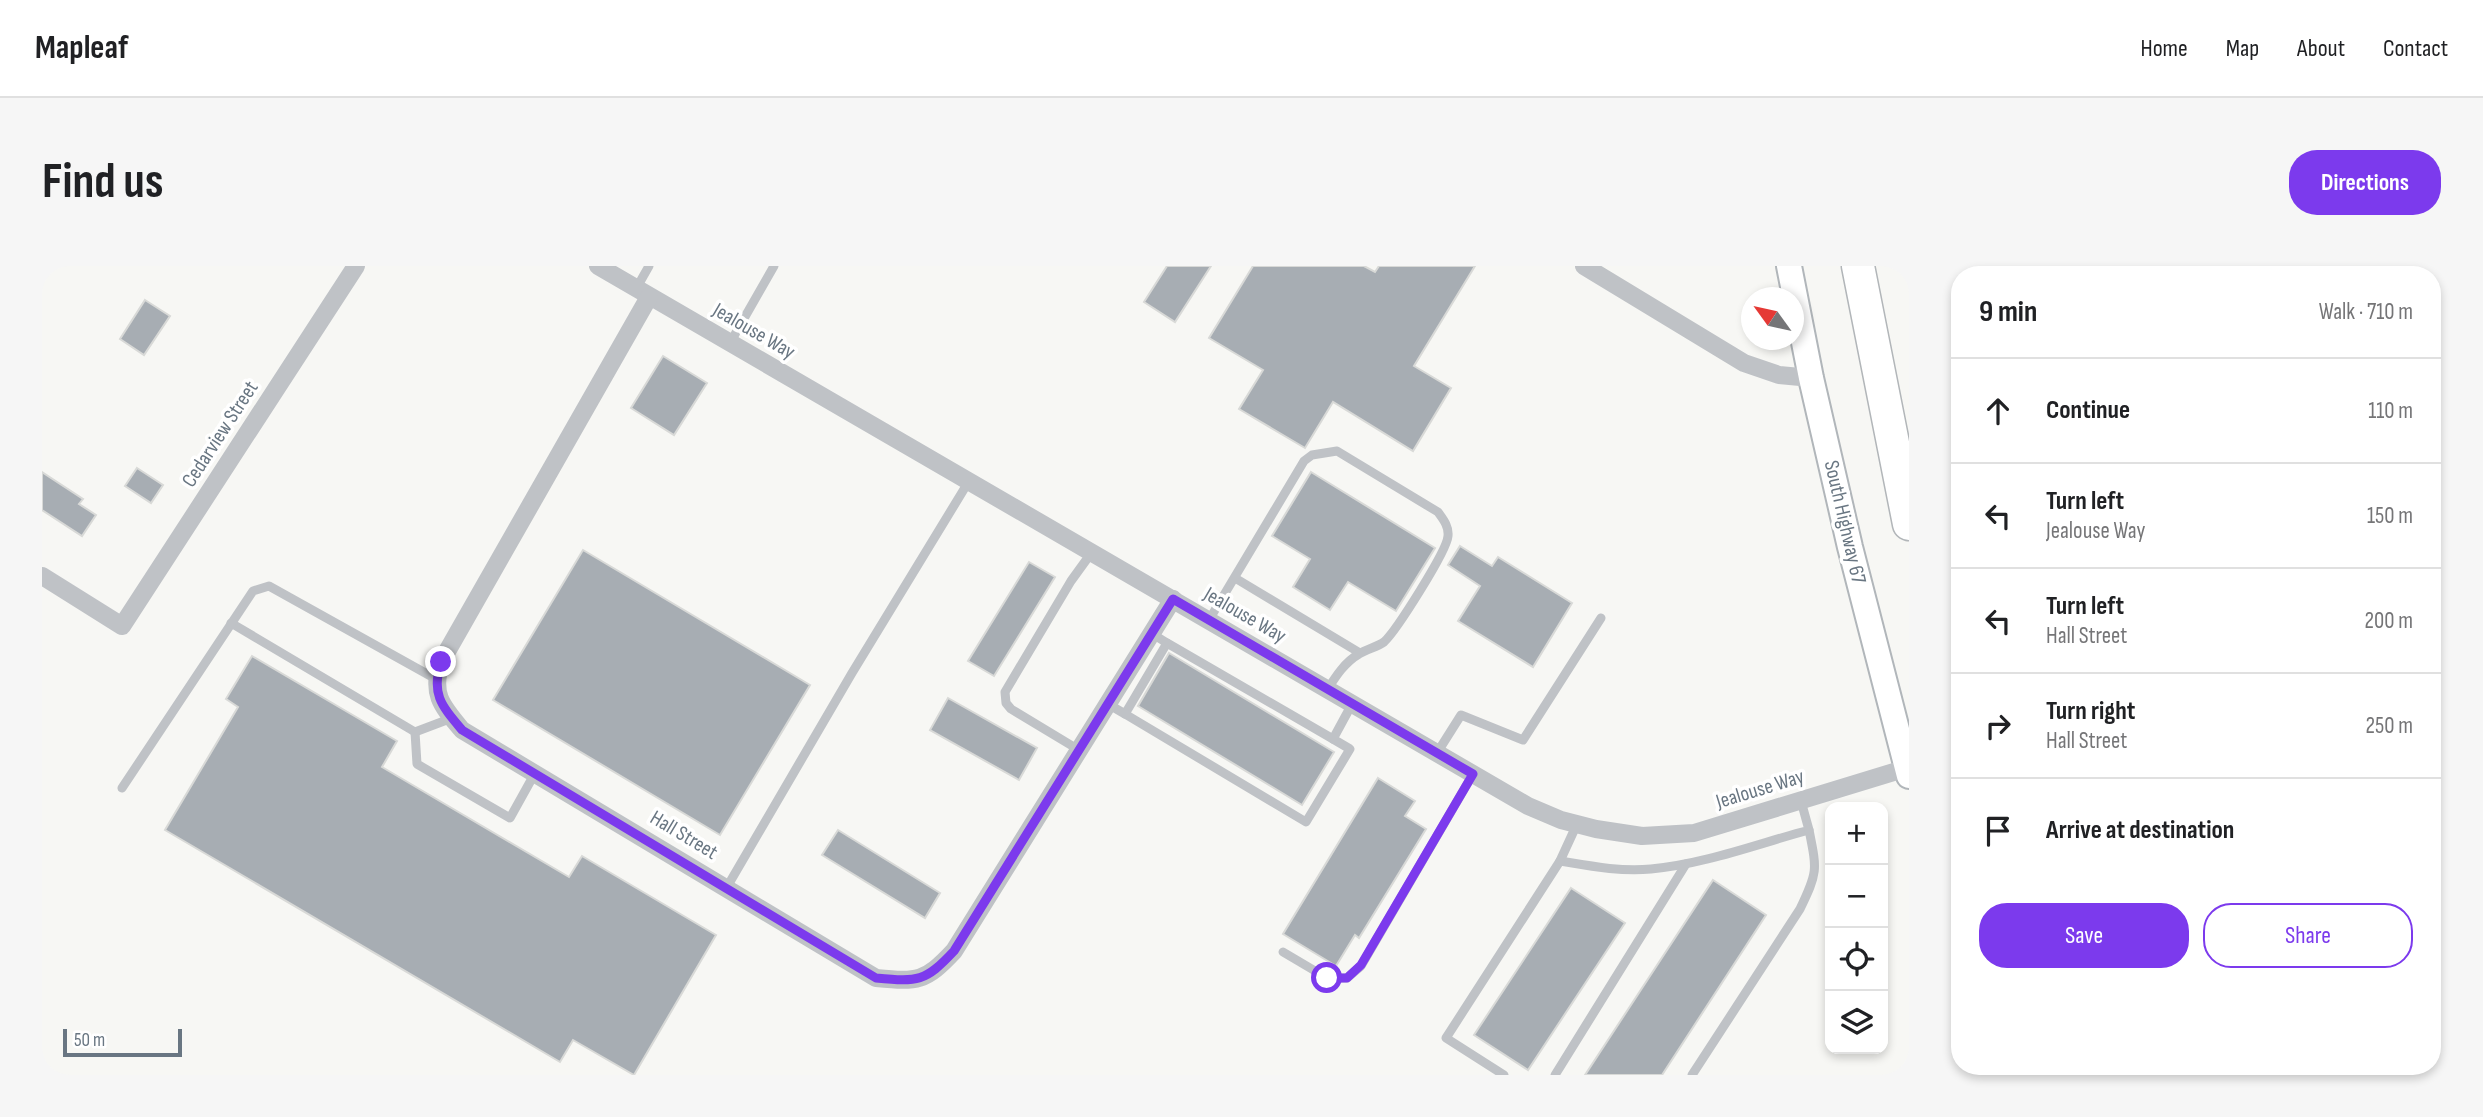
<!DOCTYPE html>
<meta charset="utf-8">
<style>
body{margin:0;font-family:"Sofia Sans Condensed",sans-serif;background:#f6f6f6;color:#202124}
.controls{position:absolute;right:21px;bottom:21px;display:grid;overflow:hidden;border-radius:14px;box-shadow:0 4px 10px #0003}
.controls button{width:63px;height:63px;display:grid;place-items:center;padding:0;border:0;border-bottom:2px solid #e0e0e0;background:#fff;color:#202124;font:35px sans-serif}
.compass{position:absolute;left:1699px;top:21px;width:63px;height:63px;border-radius:50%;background:#fff;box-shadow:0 4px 10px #0003;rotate:303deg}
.scale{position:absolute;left:21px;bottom:18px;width:119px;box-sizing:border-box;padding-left:7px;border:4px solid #697682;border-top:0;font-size:19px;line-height:24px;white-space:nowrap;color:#697682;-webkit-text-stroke:5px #fff;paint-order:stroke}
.stop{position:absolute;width:21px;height:21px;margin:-16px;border:5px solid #7c3aed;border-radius:50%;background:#fff}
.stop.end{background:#7c3aed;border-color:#fff;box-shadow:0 2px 7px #0008}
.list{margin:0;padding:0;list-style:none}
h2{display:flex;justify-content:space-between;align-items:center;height:91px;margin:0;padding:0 28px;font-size:30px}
h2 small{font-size:23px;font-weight:400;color:#757577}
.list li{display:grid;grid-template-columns:46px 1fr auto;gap:21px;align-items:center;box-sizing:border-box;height:105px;padding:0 28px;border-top:2px solid #e0e0e0}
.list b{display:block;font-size:26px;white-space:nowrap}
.list p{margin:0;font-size:23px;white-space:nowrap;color:#757577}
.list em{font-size:23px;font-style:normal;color:#757577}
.actions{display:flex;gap:14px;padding:21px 28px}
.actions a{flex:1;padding:16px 0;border:2px solid #7c3aed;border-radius:28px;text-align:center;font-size:24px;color:#7c3aed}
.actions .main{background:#7c3aed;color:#fff}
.icon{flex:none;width:38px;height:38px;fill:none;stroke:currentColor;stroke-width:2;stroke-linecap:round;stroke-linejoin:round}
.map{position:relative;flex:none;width:1867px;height:809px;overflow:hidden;border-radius:28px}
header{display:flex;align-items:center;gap:42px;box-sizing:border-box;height:98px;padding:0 35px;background:#fff;border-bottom:2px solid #e0e0e0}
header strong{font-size:33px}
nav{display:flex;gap:38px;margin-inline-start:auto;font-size:24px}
.intro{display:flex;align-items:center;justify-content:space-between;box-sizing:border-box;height:168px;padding:0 42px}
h1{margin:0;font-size:49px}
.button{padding:18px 32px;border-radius:28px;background:#7c3aed;color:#fff;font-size:24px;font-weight:700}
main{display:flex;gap:42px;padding:0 42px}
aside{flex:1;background:#fff;border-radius:28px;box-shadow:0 4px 10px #0003}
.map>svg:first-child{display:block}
</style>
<header>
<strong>Mapleaf</strong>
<nav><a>Home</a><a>Map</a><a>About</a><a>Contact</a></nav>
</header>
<div class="intro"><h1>Find us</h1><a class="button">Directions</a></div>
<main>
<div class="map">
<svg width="1867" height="809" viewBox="0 0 1867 809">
<rect width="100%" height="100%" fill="#f7f7f4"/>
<g fill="#a7adb3" stroke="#d8d9d7" stroke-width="2">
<path d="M 1125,0 L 1169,0 L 1133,56 L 1102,36 Z"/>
<path d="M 1211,0 L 1322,0 L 1333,6 L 1337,0 L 1433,0 L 1372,100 L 1409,122 L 1371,185 L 1291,136 L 1263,182 L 1197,143 L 1221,104 L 1167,72 Z"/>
<path d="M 103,34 L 128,50 L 102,89 L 78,73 Z"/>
<path d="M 621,90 L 665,117 L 632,169 L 589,142 Z"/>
<path d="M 95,202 L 121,219 L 109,237 L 83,220 Z"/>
<path d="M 0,206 L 41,233 L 37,238 L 54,249 L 40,270 L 0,244 Z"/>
<path d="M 1269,206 L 1393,282 L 1354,345 L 1306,316 L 1288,344 L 1251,321 L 1268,293 L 1230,270 Z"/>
<path d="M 1418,280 L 1450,300 L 1456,291 L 1530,337 L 1491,401 L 1416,355 L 1438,320 L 1406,299 Z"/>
<path d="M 541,284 L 768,419 L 678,569 L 451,434 Z"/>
<path d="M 987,296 L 1013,311 L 952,410 L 926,395 Z"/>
<path d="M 1127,387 L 1292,486 L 1260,539 L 1096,440 Z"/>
<path d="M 210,390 L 355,475 L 340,501 L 527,611 L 540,590 L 674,669 L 592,809 L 531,774 L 518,796 L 123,564 L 196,441 L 184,433 Z"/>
<path d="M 906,432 L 995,482 L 977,514 L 888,464 Z"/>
<path d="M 1336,512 L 1373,535 L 1363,550 L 1384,563 L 1317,672 L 1313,669 L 1294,700 L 1241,668 Z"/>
<path d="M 796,564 L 898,627 L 883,652 L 780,589 Z"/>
<path d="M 1671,614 L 1724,649 L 1620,809 L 1543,809 Z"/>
<path d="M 1529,622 L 1583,657 L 1486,804 L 1432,769 Z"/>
</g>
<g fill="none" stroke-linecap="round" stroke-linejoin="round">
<defs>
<path id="secondary" d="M 1747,0 L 1769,112 L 1808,281 L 1867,510"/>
<path id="highway" d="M 1816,0 L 1867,258"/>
</defs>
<use href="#secondary" stroke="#b1b6ba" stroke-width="28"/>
<use href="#highway" stroke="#b2b6b9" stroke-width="35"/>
<g stroke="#bfc2c6" stroke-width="9">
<path d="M 594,23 L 607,0"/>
<path d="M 688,77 L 732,0"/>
<path d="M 1193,312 L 1318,387"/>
<path d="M 1167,354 L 1262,195 L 1270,189 L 1295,185 L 1396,246 C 1401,253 1407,260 1406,270 C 1405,285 1354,365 1342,376 C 1335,381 1325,383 1317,388 C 1303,396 1294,410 1285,424"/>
<path d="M 189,357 L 373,466 L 410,452"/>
<path d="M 1125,377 L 1291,473"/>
<path d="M 1066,438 L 1083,448 L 1125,377 L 1109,367"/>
<path d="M 1083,448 L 1264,556 L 1308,483 L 1291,473 L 1310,438"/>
<path d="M 373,466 L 375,498 L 468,552 L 493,507"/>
<path d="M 1037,484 L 969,443 L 964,437 L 963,426 L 1029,315 L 1050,286"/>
<path d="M 1395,487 L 1419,449 L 1481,474 L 1559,352"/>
<path d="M 80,522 L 211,325 L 227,320 L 394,413"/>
<path d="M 1535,558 L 1518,595 C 1548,600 1579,606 1609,603 C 1663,598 1715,578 1767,564 L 1759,535"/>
<path d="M 685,621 L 810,407 L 927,215"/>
<path d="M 1241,686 L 1285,712 L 1305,712 L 1319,700 L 1431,508"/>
<path d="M 1462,809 L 1404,772 L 1518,595"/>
<path d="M 1513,809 L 1644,598"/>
<path d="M 1650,809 L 1758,643 C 1776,606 1775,604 1767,564"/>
</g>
<g stroke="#bfc2c6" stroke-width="18">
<path d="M 556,0 L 1486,540 L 1519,554 L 1554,563 L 1600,570 L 1652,567 L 1865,502"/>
<path d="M 1542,0 L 1702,97 L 1737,109 L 1769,112"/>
<path d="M 607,31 L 399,396 C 389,428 399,439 420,464 L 834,712 C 876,716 883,716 912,685 L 1131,333"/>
<path d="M 0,310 L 80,360 L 314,0"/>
</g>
<use href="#secondary" stroke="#fff" stroke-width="24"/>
<use href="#highway" stroke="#fff" stroke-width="32"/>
</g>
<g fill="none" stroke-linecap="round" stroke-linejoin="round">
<path stroke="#7c3aed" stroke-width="9" d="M 399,396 C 389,428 399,439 420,464 L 834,712 C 876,716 883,716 912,685 L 1131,333 L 1431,508 L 1319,699 L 1305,712 L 1285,712"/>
</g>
<g text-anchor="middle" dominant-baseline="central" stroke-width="7" stroke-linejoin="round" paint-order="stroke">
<g font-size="21" fill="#697682" stroke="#fff">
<text transform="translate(712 65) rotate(30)">Jealouse Way</text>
<text transform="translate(178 168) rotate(-57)">Cedarview Street</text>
<text transform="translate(1803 256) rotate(77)">South Highway 67</text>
<text transform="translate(1203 349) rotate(30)">Jealouse Way</text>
<text transform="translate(1718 523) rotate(-17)">Jealouse Way</text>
<text transform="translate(642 569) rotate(31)">Hall Street</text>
</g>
</g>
</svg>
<div class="controls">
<button>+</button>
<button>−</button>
<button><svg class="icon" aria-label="locate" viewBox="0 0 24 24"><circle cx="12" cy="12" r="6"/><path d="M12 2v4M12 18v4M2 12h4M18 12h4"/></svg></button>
<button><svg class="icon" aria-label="layers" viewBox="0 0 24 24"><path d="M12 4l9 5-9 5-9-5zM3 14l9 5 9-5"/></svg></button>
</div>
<svg class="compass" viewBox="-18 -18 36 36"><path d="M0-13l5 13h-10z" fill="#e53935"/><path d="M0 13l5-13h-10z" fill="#757577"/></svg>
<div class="scale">50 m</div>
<div class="stop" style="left:1285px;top:712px"></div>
<div class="stop end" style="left:399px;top:396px"></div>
</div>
<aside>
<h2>9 min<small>Walk · 710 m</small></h2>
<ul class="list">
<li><svg class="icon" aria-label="ahead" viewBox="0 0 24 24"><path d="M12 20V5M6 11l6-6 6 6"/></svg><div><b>Continue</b></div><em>110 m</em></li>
<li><svg class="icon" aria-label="left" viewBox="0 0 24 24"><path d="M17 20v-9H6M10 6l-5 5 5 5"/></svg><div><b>Turn left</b><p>Jealouse Way</p></div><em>150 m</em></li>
<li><svg class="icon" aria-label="left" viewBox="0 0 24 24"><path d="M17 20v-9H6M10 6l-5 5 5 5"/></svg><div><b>Turn left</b><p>Hall Street</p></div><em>200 m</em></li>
<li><svg class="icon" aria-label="right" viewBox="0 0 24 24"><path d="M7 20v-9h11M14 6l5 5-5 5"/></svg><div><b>Turn right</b><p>Hall Street</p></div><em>250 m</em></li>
<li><svg class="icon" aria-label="arrive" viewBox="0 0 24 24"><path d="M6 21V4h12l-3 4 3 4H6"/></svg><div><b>Arrive at destination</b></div></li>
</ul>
<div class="actions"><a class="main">Save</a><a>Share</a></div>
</aside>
</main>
